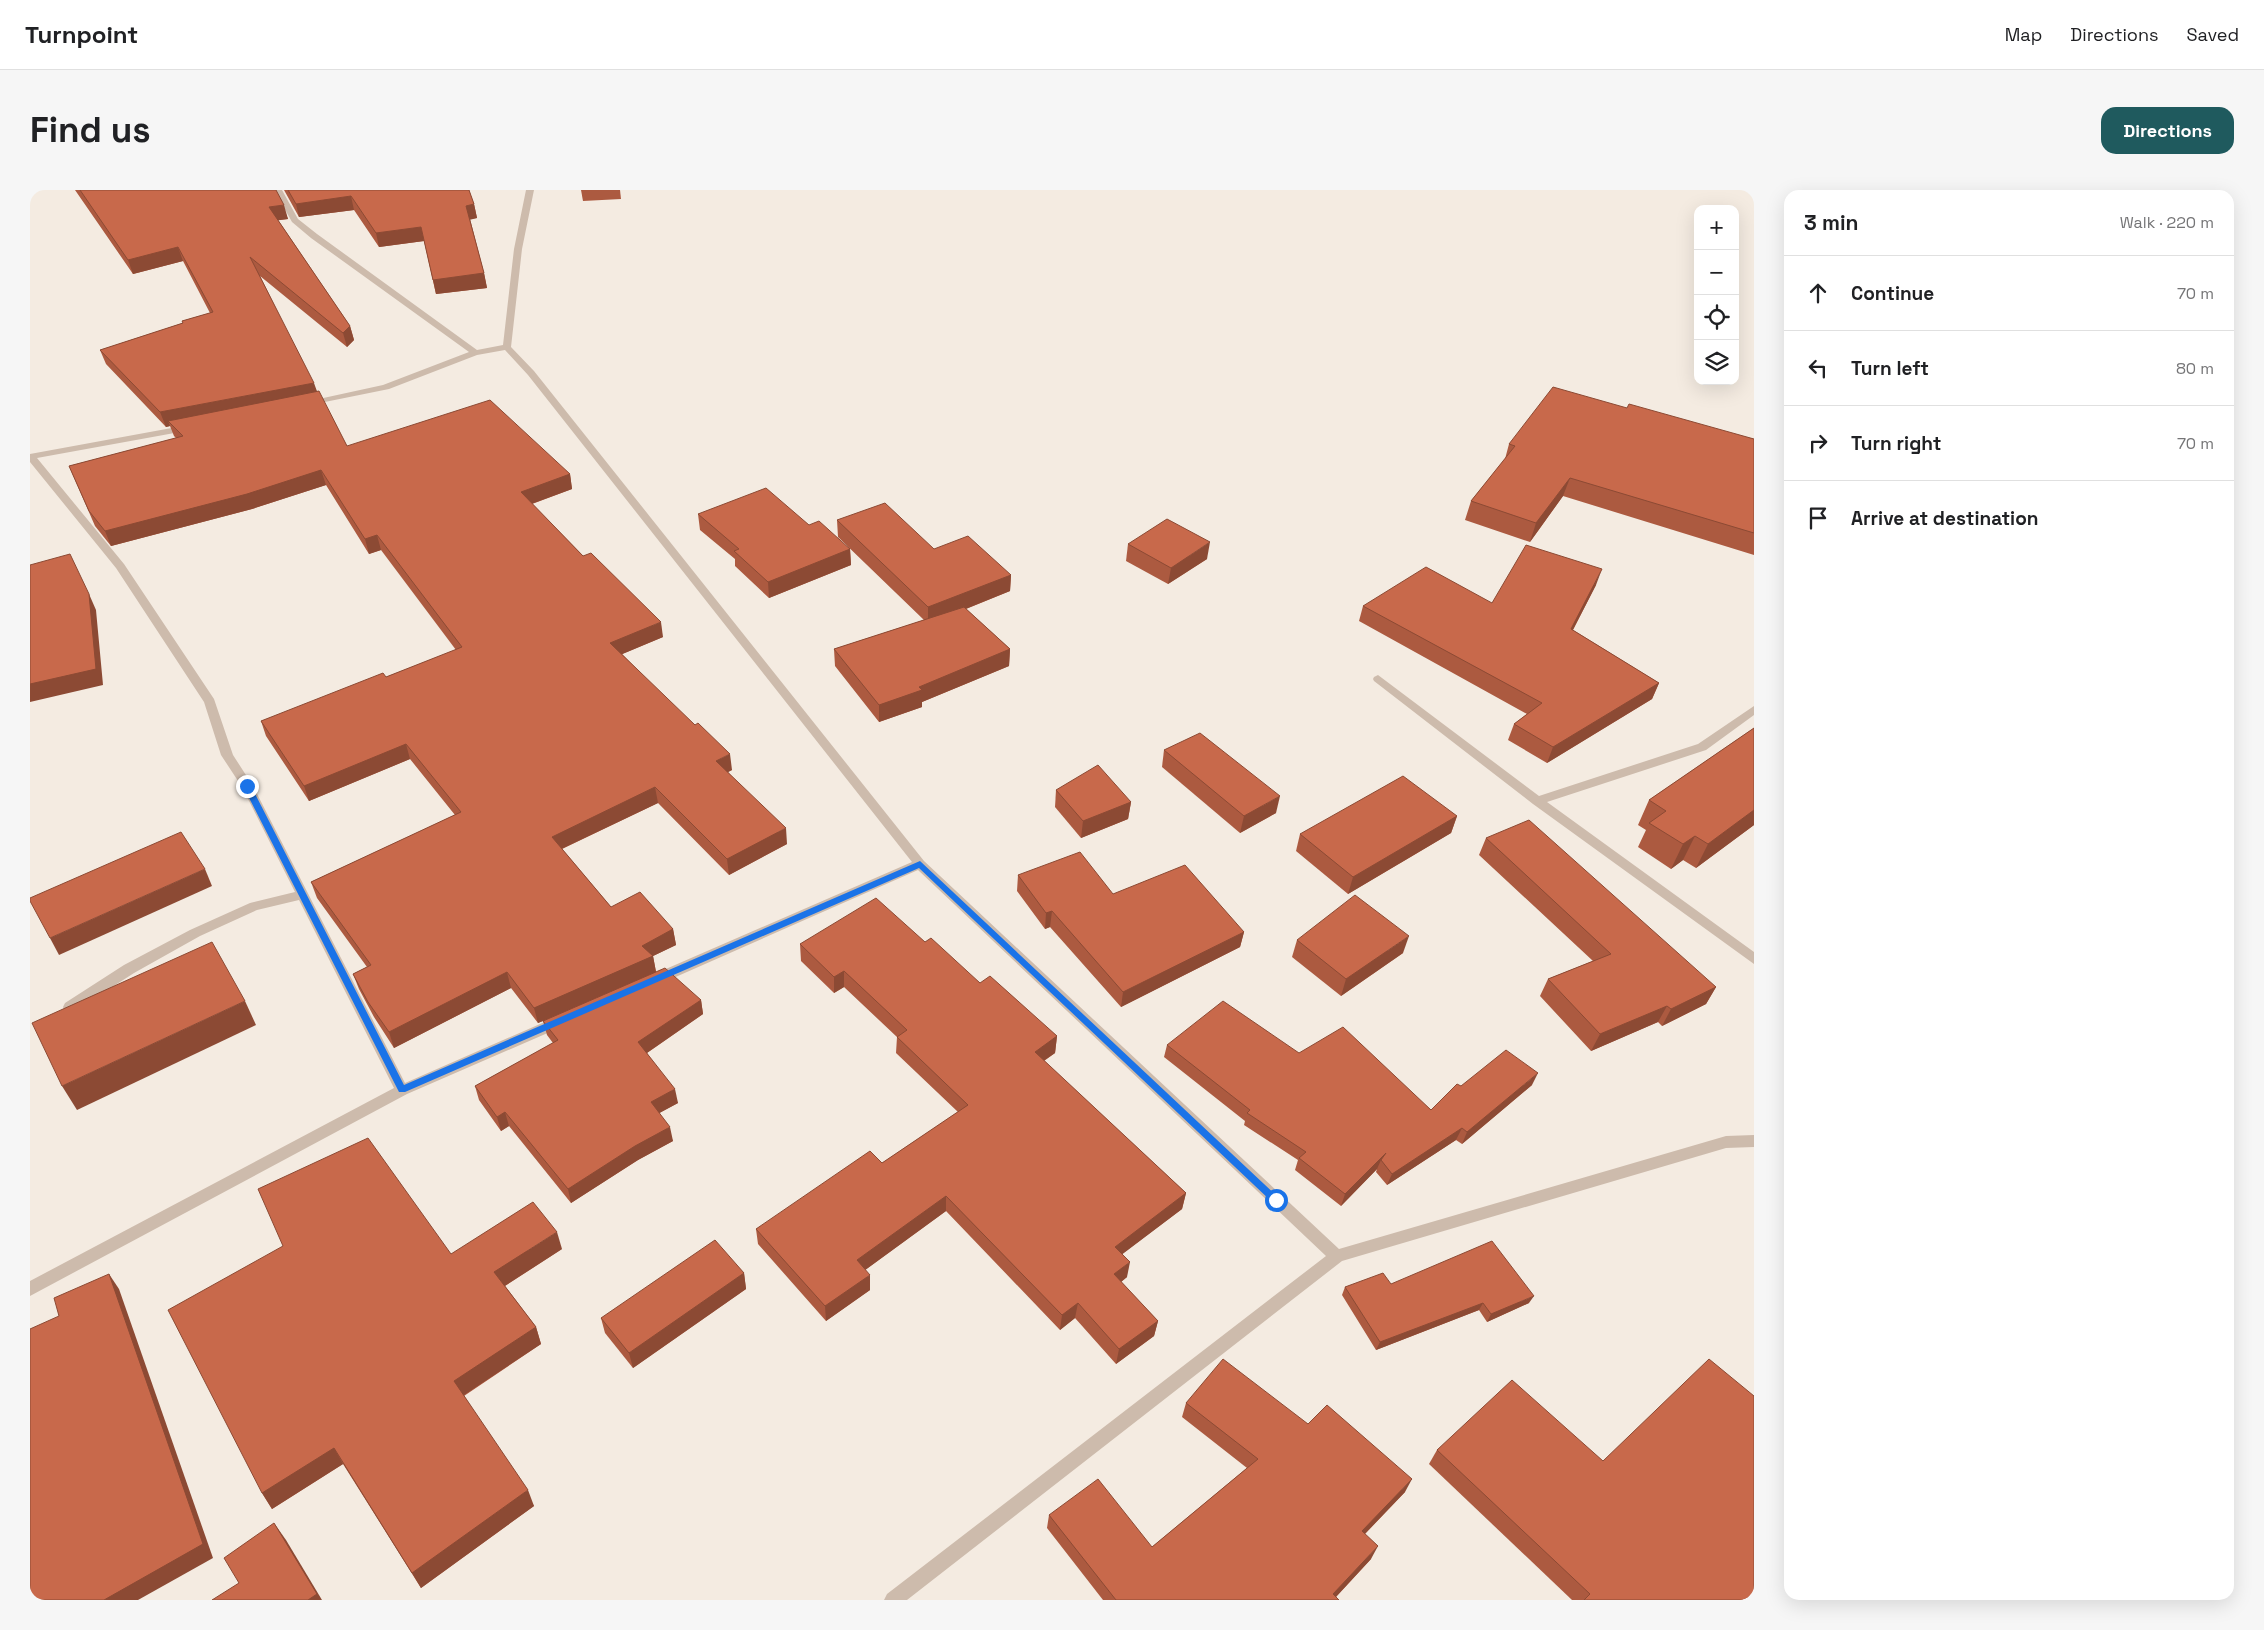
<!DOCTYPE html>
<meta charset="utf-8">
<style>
body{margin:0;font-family:"Space Grotesk",sans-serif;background:#f6f6f6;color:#202124}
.controls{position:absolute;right:15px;top:15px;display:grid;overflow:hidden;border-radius:10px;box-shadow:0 5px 20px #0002}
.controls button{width:45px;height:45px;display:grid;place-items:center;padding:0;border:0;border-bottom:1px solid #e0e0e0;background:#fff;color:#202124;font:25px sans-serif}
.stop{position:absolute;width:15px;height:15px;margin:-11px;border:4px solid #1a73e8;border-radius:50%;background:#fff}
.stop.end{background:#1a73e8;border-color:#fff;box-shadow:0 1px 5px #0008}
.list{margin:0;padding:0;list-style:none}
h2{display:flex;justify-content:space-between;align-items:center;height:65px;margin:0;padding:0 20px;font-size:21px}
h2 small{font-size:16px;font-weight:400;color:#757577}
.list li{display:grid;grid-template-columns:32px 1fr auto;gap:15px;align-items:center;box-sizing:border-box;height:75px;padding:0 20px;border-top:1px solid #e0e0e0}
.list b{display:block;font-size:19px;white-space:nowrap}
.list em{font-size:16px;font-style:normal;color:#757577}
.icon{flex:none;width:28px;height:28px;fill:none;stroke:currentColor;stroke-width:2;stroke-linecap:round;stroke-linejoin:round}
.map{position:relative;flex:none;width:1724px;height:1410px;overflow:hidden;border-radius:15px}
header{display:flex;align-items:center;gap:30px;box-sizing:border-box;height:70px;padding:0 25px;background:#fff;border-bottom:1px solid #e0e0e0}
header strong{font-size:24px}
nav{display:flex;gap:28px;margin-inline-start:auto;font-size:18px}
.intro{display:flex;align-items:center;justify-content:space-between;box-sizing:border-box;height:120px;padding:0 30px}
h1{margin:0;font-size:35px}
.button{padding:12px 22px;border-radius:15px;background:#1f5a5e;color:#fff;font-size:18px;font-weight:700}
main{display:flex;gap:30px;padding:0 30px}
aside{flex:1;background:#fff;border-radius:15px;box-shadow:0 5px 20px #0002}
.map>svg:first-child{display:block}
</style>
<header>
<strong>Turnpoint</strong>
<nav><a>Map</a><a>Directions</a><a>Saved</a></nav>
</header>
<div class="intro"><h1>Find us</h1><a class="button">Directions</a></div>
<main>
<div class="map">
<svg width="1724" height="1410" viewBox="0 0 1724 1410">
<rect width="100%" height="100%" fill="#f4ebe1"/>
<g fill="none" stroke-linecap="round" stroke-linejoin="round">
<g fill="#cdbbac" fill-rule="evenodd">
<path d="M 244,0 L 252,0 L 268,29 L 287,44 L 447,160 L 473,155 L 484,59 L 496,0 L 504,0 L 492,59 L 481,157 L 504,181 L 894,671 L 1309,1059 L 1696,946 L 1724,945 L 1724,957 L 1696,958 L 1312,1071 L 877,1410 L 854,1410 L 857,1404 L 1296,1066 L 888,680 L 632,793 L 622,793 L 620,789 L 622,785 L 882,672 L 498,185 L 475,160 L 447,165 L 359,199 L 275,216 L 275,212 L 353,195 L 439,162 L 281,48 L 262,32 Z"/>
<path d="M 158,235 L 161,236 L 161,240 L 7,268 L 94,374 L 184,509 L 203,565 L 223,596 L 375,893 L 526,827 L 536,827 L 538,831 L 536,835 L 377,904 L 0,1106 L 0,1091 L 364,898 L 269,710 L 227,720 L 170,746 L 104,783 L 45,821 L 35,821 L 33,817 L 35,813 L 94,775 L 160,740 L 220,713 L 265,702 L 212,597 L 191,565 L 174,512 L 86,378 L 0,272 L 0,264 Z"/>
<path d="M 1348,485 L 1509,606 L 1668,554 L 1724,516 L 1724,525 L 1676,560 L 1517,612 L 1724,762 L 1724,774 L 1503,614 L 1344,491 L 1343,489 L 1344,487 Z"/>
</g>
</g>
<g fill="#ac5a40">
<path d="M 45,0 L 246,0 L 258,29 L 248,30 L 320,136 L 324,150 L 317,157 L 230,86 L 287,202 L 317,256 L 540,284 L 542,299 L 502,314 L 633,447 L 592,464 L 702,580 L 698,582 L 757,654 L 699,685 L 628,613 L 532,659 L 581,717 L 643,739 L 646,755 L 623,766 L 626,782 L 671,810 L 673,824 L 617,863 L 648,913 L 629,923 L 643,951 L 608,970 L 541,1013 L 479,936 L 471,941 L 449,910 L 445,896 L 523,853 L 517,845 L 513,831 L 508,833 L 481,798 L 364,858 L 344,827 L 329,799 L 323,784 L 337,777 L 287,708 L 281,692 L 425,625 L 380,569 L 279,611 L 236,546 L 231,531 L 356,487 L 426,460 L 351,360 L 339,364 L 296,295 L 222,319 L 81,356 L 65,336 L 39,276 L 146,248 L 144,246 L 140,236 L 136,237 L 76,174 L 70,160 L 153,133 L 152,131 L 180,123 L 153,71 L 103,84 Z"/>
<path d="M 254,0 L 439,0 L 444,14 L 447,28 L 440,29 L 454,83 L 457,98 L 406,104 L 394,51 L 349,57 L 324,20 L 269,27 Z"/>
<path d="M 551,0 L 590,0 L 591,9 L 553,11 Z"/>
<path d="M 1597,218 L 1724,249 L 1724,365 L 1533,306 L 1500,352 L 1435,330 L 1441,311 L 1475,269 L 1479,254 Z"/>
<path d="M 668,324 L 779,335 L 820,359 L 821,375 L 739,408 L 705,376 L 705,369 L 670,340 Z"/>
<path d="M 807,330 L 904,359 L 981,385 L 980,401 L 936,419 L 980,459 L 979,476 L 892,512 L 892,517 L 849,532 L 805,476 L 804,459 L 894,430 L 808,347 Z"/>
<path d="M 1098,354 L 1177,369 L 1138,394 L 1096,371 Z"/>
<path d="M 1566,395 L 1543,440 L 1629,493 L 1622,509 L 1517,573 L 1478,550 L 1484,534 L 1497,524 L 1329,431 L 1333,416 L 1462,413 Z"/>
<path d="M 1724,538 L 1724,635 L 1666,678 L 1653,670 L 1641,679 L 1608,657 L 1616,640 L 1608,635 L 1619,610 Z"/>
<path d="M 1134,560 L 1246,623 L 1210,643 L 1132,577 Z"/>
<path d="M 1026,600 L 1101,612 L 1098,629 L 1051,648 L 1025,617 Z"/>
<path d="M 1427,626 L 1421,643 L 1318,704 L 1266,661 L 1270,644 Z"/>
<path d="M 1456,648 L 1686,797 L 1676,814 L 1632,836 L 1628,832 L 1561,861 L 1510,806 L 1518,789 L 1563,771 L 1449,665 Z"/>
<path d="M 988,685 L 1083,704 L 1214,742 L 1210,757 L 1091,817 L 1020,737 L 1015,739 L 987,701 Z"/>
<path d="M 1267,750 L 1373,763 L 1311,806 L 1262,767 Z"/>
<path d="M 895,752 L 950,793 L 1027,846 L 1025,863 L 1014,871 L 1156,1003 L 1152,1019 L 1092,1064 L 1097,1087 L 1091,1092 L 1128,1131 L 1124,1146 L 1086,1174 L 1045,1128 L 1030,1140 L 916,1021 L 835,1080 L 840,1100 L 796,1131 L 728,1054 L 726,1039 L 852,973 L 928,922 L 866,863 L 867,847 L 814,797 L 804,803 L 771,771 L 770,754 Z"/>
<path d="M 1137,855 L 1269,863 L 1401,920 L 1431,896 L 1502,895 L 1432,954 L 1426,950 L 1357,995 L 1346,982 L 1347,979 L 1311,1016 L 1265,980 L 1268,970 L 1214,935 L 1215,931 L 1134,867 Z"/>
<path d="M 532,1059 L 475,1096 L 506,1137 L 511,1154 L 434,1206 L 504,1316 L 391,1398 L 313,1274 L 242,1319 L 232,1303 L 421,1064 Z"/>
<path d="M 714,1083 L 716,1099 L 603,1178 L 575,1143 L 571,1128 Z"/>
<path d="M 1361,1094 L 1499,1113 L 1457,1132 L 1449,1120 L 1346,1160 L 1312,1105 L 1315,1097 Z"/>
<path d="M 1156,1213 L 1278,1234 L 1375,1302 L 1335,1344 L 1341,1369 L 1306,1407 L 1309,1410 L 1073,1410 L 1017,1338 L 1019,1325 L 1122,1357 L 1217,1278 L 1152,1227 Z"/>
<path d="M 1407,1260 L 1573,1271 L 1724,1410 L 1542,1410 L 1399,1274 Z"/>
</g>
<g fill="#8c4a34">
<path d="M 321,6 L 324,20 L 269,27 L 266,14 Z"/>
<path d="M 444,14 L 447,28 L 439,30 L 436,16 Z"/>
<path d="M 254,15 L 258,29 L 243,31 L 239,17 Z"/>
<path d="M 391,37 L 394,51 L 349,57 L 346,43 Z"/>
<path d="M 148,57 L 153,71 L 103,84 L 98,70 Z"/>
<path d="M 454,83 L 457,98 L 406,104 L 403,90 Z"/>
<path d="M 320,136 L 324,150 L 317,157 L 313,143 Z"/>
<path d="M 284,193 L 289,207 L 138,231 L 140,236 L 136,237 L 130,222 Z"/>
<path d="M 291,280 L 296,295 L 222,319 L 81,356 L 75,341 Z"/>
<path d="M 540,284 L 542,299 L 493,317 L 491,302 Z"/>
<path d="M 1540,288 L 1533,306 L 1500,352 L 1506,333 Z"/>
<path d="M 347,345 L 351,360 L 339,364 L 335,349 Z"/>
<path d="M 1180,352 L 1177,369 L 1138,394 L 1141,378 Z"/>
<path d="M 820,359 L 821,375 L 739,408 L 738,392 Z"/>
<path d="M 1572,379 L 1566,395 L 1535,455 L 1541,439 Z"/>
<path d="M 981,385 L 980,401 L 898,434 L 898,417 Z"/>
<path d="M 59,404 L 66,420 L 73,495 L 0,512 L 0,494 Z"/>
<path d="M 631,432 L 633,447 L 583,468 L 580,453 Z"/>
<path d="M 980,459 L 979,476 L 892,512 L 892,517 L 849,532 L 849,515 L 889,497 Z"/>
<path d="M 1629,493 L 1622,509 L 1517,573 L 1523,557 Z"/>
<path d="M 376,554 L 380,569 L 279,611 L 274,596 Z"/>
<path d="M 700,564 L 702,580 L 688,587 L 686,571 Z"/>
<path d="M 625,597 L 628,613 L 525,662 L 522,647 Z"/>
<path d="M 1250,606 L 1246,623 L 1210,643 L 1214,626 Z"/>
<path d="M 1101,612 L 1098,629 L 1051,648 L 1053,631 Z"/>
<path d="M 1724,620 L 1724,635 L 1666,678 L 1678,654 Z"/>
<path d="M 1427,626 L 1421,643 L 1318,704 L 1323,687 Z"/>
<path d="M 756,638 L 757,654 L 699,685 L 697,669 Z"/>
<path d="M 1665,646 L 1653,670 L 1641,679 L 1653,654 Z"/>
<path d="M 175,679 L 182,696 L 29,765 L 20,748 Z"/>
<path d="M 1022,721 L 1020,737 L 1015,739 L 1016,723 Z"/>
<path d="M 643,739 L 646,755 L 623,766 L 626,782 L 508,833 L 504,818 L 612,756 Z"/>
<path d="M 1214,742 L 1210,757 L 1091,817 L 1093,802 Z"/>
<path d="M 1379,746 L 1373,763 L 1311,806 L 1316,789 Z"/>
<path d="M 814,781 L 814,797 L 804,803 L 804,787 Z"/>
<path d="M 477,782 L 481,798 L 364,858 L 359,842 Z"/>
<path d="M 1686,797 L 1676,814 L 1632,836 L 1641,819 Z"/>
<path d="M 671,810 L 673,824 L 611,867 L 608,852 Z"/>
<path d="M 215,811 L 226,835 L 47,920 L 32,896 Z"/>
<path d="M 1637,816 L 1628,832 L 1561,861 L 1570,844 Z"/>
<path d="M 1027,846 L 1025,863 L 1003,878 L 1005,862 Z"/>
<path d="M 1508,883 L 1502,895 L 1432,954 L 1437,942 Z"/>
<path d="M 645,899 L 648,913 L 624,926 L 621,912 Z"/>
<path d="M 475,922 L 479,936 L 471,941 L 467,927 Z"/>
<path d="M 640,937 L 643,951 L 608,970 L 541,1013 L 538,999 L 605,956 Z"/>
<path d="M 1432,938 L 1426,950 L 1357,995 L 1362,984 Z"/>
<path d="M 1356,963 L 1351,970 L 1347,979 L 1311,1016 L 1315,1004 Z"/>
<path d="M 1156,1003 L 1152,1019 L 1082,1072 L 1085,1057 Z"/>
<path d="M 916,1006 L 916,1021 L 827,1086 L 827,1070 Z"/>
<path d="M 527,1042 L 532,1059 L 470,1099 L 464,1082 Z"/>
<path d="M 1100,1072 L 1097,1087 L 1081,1100 L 1084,1084 Z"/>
<path d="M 714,1083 L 716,1099 L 603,1178 L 599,1163 Z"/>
<path d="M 79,1084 L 89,1099 L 183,1368 L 108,1410 L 74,1410 Z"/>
<path d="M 840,1085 L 840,1100 L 796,1131 L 795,1116 Z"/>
<path d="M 1504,1106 L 1499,1113 L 1457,1132 L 1461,1124 Z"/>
<path d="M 1048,1113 L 1045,1128 L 1030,1140 L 1032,1125 Z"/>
<path d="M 1453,1113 L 1449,1120 L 1346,1160 L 1350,1152 Z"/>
<path d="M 1128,1131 L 1124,1146 L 1086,1174 L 1089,1159 Z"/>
<path d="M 506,1137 L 511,1154 L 431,1207 L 424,1191 Z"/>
<path d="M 304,1258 L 313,1274 L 242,1319 L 232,1303 Z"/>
<path d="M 1382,1289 L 1375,1302 L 1325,1354 L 1332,1341 Z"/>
<path d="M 498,1300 L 504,1316 L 391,1398 L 382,1383 Z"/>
<path d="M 244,1333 L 256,1350 L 292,1410 L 278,1410 Z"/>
<path d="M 1348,1356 L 1341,1369 L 1303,1410 L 1303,1404 Z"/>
</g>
<g fill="#c8694b" stroke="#8c4a34">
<path d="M 50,0 L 246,0 L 254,15 L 239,17 L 320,136 L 313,143 L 220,67 L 284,193 L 130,222 L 70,160 L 153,133 L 152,131 L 183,122 L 148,57 L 98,70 Z"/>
<path d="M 258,0 L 439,0 L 444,14 L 436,16 L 454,83 L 403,90 L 391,37 L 346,43 L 321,6 L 266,14 Z"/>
<path d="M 1523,197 L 1597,218 L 1599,214 L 1724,249 L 1724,343 L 1540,288 L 1506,333 L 1441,311 L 1485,256 L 1479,254 Z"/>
<path d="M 289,201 L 317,256 L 460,210 L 540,284 L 491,302 L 553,366 L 561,363 L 631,432 L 580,453 L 665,535 L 668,533 L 700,564 L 686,571 L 756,638 L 697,669 L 625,597 L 522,647 L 581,717 L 610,702 L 643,739 L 612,756 L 623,766 L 504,818 L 477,782 L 359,842 L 338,812 L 323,784 L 341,775 L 281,692 L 431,622 L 376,554 L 274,596 L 231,531 L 353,483 L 356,487 L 432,457 L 347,345 L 335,349 L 291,280 L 217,304 L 75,341 L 59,321 L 39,276 L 153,246 L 138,231 Z"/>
<path d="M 736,298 L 779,335 L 789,331 L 820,359 L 738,392 L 704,361 L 709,359 L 668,324 Z"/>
<path d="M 855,313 L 904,359 L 938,346 L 981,385 L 898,417 L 807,330 Z"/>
<path d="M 1137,329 L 1180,352 L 1141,378 L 1098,354 Z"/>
<path d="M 1496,355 L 1572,379 L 1541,439 L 1629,493 L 1523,557 L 1484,534 L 1512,513 L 1333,416 L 1396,377 L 1462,413 Z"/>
<path d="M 40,364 L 59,404 L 66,479 L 0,494 L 0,375 Z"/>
<path d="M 934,417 L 980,459 L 889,497 L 892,500 L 849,515 L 804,459 Z"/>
<path d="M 1724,538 L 1724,620 L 1678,654 L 1665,646 L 1653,654 L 1619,633 L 1636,621 L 1619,610 Z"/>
<path d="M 1170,543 L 1250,606 L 1214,626 L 1134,560 Z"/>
<path d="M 1068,575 L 1101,612 L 1053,631 L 1026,600 Z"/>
<path d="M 1373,586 L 1427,626 L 1323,687 L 1270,644 Z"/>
<path d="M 1499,630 L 1686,797 L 1641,819 L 1637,816 L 1570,844 L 1518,789 L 1581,764 L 1456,648 Z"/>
<path d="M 151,642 L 175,679 L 20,748 L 0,711 L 0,708 Z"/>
<path d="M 1050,662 L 1083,704 L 1155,675 L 1214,742 L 1093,802 L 1022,721 L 1016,723 L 988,685 Z"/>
<path d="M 1325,705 L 1379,746 L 1316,789 L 1267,750 Z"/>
<path d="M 846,708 L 895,752 L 901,748 L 950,793 L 960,786 L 1027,846 L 1005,862 L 1156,1003 L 1085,1057 L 1100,1072 L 1084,1084 L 1128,1131 L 1089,1159 L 1048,1113 L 1032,1125 L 916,1006 L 827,1070 L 840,1085 L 795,1116 L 726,1039 L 840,961 L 852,973 L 938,915 L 867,847 L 877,840 L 814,781 L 804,787 L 770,754 Z"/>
<path d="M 182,752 L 215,811 L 32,896 L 2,833 Z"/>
<path d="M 635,778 L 671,810 L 608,852 L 645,899 L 621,912 L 640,937 L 605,956 L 538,999 L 475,922 L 467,927 L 445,896 L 528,850 L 513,831 Z"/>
<path d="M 1193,811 L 1269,863 L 1313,837 L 1401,920 L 1427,894 L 1431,896 L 1476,860 L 1508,883 L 1437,942 L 1432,938 L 1362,984 L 1351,970 L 1356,963 L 1315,1004 L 1269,968 L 1276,962 L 1217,923 L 1220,920 L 1137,855 Z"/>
<path d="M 338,948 L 421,1064 L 503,1012 L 527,1042 L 464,1082 L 506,1137 L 424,1191 L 498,1300 L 382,1383 L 304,1258 L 232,1303 L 138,1120 L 253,1056 L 228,999 Z"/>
<path d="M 685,1050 L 714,1083 L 599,1163 L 571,1128 Z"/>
<path d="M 1462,1051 L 1504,1106 L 1461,1124 L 1453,1113 L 1350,1152 L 1315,1097 L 1353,1083 L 1361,1094 Z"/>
<path d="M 79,1084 L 173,1354 L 74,1410 L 0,1410 L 0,1139 L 29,1126 L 24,1108 Z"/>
<path d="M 1193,1169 L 1278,1234 L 1297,1215 L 1382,1289 L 1332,1341 L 1348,1356 L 1303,1404 L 1309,1410 L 1086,1410 L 1019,1325 L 1068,1289 L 1122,1357 L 1228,1269 L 1156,1213 Z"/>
<path d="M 1679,1169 L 1724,1206 L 1724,1410 L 1554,1410 L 1560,1404 L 1407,1260 L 1482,1190 L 1573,1271 Z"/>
<path d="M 244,1333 L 287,1404 L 278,1410 L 182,1410 L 209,1393 L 194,1368 Z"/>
</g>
<path fill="#1a73e8" d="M 214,594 L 221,596 L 374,895 L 890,671 L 1251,1010 L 1249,1013 L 1243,1013 L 889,678 L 375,902 L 369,902 L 213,596 Z"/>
</svg>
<div class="controls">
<button>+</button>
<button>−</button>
<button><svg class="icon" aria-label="locate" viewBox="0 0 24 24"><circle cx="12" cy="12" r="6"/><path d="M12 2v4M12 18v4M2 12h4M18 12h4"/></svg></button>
<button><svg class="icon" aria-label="layers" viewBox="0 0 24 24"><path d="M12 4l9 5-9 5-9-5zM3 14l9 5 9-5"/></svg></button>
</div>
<div class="stop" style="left:1246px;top:1010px"></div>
<div class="stop end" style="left:217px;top:596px"></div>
</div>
<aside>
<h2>3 min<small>Walk · 220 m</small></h2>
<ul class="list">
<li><svg class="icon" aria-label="ahead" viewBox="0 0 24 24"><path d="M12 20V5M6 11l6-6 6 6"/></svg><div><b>Continue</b></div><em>70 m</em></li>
<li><svg class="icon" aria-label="left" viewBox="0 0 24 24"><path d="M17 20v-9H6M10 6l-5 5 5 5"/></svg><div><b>Turn left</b></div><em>80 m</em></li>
<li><svg class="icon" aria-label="right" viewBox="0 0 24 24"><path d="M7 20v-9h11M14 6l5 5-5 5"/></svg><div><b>Turn right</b></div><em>70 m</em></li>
<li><svg class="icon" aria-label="arrive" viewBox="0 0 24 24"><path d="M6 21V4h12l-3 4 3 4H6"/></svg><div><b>Arrive at destination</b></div></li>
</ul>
</aside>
</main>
